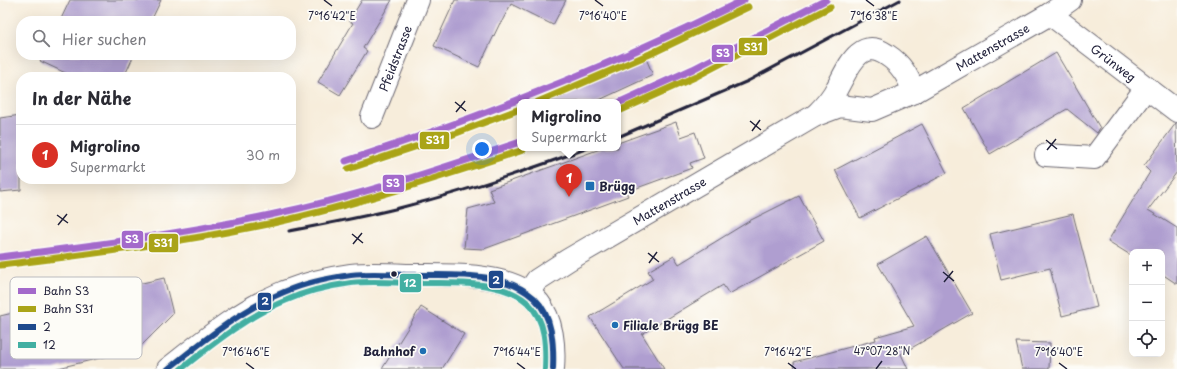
<!DOCTYPE html>
<html lang="de">
<meta charset="utf-8">
<style>
body{margin:0;font-family:"Playpen Sans",sans-serif;background:#f7f7f7;color:#2b2b33}
.controls{position:absolute;right:12px;bottom:12px;display:grid;overflow:hidden;border-radius:8px;box-shadow:0 4px 16px #0002}
.controls button{width:36px;height:36px;display:grid;place-items:center;padding:0;border:0;border-bottom:1px solid #e1e1e2;background:#fff;color:#2b2b33;font:20px sans-serif}
.you{position:absolute;left:482px;top:149px;width:14px;height:14px;margin:-10px;border:3px solid #fff;border-radius:50%;background:#1a73e8;box-shadow:0 0 0 6px #1a73e833}
.badge{display:grid;place-items:center;width:26px;height:26px;border-radius:50%;background:#d93025;color:#fff;font-size:13px;font-weight:700}
.pin{position:absolute;translate:-50% -33px;filter:drop-shadow(0 1px 2px #0008)}
.pin::after{content:'';position:absolute;top:21px;width:14px;height:12px;background:inherit;clip-path:polygon(0 0,100% 0,50% 100%)}
.popup{position:absolute;left:517px;top:99px;width:104px;height:52px;box-sizing:border-box;display:grid;place-content:center;border-radius:8px;background:#fff;filter:drop-shadow(0 1px 3px #0005);font-size:13px;white-space:nowrap;color:#7c7c81}
.popup b{font-size:15px;color:#2b2b33}
.popup::after{content:'';position:absolute;left:50%;top:100%;margin-left:-8px;border:8px solid transparent;border-top-color:#fff}
.list{margin:0;padding:0;list-style:none}
h2{display:flex;justify-content:space-between;align-items:center;height:52px;margin:0;padding:0 16px;font-size:17px}
h2 small{font-size:13px;font-weight:400;color:#7c7c81}
.list li{display:grid;grid-template-columns:26px 1fr auto;gap:12px;align-items:center;box-sizing:border-box;height:60px;padding:0 16px;border-top:1px solid #e1e1e2}
.list b{display:block;font-size:15px;white-space:nowrap}
.list p{margin:0;font-size:13px;white-space:nowrap;color:#7c7c81}
.list em{font-size:13px;font-style:normal;color:#7c7c81}
.icon{flex:none;width:22px;height:22px;fill:none;stroke:currentColor;stroke-width:2;stroke-linecap:round;stroke-linejoin:round}
.map{position:relative;flex:none;width:1177px;height:369px;overflow:hidden}
.search{position:absolute;background:#fff;box-shadow:0 4px 16px #0002;left:16px;top:16px;width:280px;height:44px;display:flex;align-items:center;gap:10px;box-sizing:border-box;padding:0 14px;border-radius:16px;color:#7c7c81;font-size:15px}
.panel{position:absolute;background:#fff;box-shadow:0 4px 16px #0002;left:16px;top:72px;width:280px;height:112px;border-radius:16px}
.map>svg:first-child{display:block}
</style>
<div class="map">
<svg width="1177" height="369" viewBox="0 0 1177 369">
<rect width="100%" height="100%" fill="#fdfcf7"/>
<filter id="ink" filterUnits="userSpaceOnUse"><feTurbulence type="fractalNoise" baseFrequency=".025" numOctaves="2"/><feDisplacementMap in="SourceGraphic" scale="8" xChannelSelector="R" yChannelSelector="G"/><feConvolveMatrix kernelMatrix="1 2 1 2 8 2 1 2 1" color-interpolation-filters="sRGB"/></filter>
<filter id="wash" filterUnits="userSpaceOnUse"><feTurbulence type="fractalNoise" baseFrequency=".012" numOctaves="4" result="noise"/><feDisplacementMap in="SourceGraphic" scale="16" xChannelSelector="R" yChannelSelector="G"/><feGaussianBlur stdDeviation="0.9" result="paint"/><feColorMatrix in="noise" values="0 0 0 0 0 0 0 0 0 0 0 0 0 0 0 0 0 1.4 0 .05"/><feComposite in="paint" operator="in"/></filter>
<g filter="url(#wash)">
<rect width="100%" height="100%" fill="#f7eddb"/>
<g id="blocks">
<g fill="#af9ed0">
<path d="M 70,0 L 161,0 L 151,21 L 60,21 Z"/>
<path d="M 362,0 L 392,0 L 363,48 L 367,51 L 340,95 L 318,82 L 353,23 L 349,21 Z"/>
<path d="M 455,0 L 566,0 L 553,25 L 511,4 L 501,23 L 500,23 L 479,67 L 434,46 Z"/>
<path d="M 1056,53 L 1100,128 L 1097,133 L 1067,109 L 990,154 L 964,108 Z"/>
<path d="M 43,55 L 134,55 L 124,77 L 74,77 L 40,61 Z"/>
<path d="M 645,56 L 653,75 L 595,102 L 538,102 Z"/>
<path d="M 21,115 L 21,190 L 0,192 L 0,118 Z"/>
<path d="M 676,122 L 681,137 L 695,132 L 704,158 L 690,163 L 692,168 L 626,192 L 628,196 L 484,249 L 464,248 L 468,209 L 494,202 L 489,189 L 603,148 L 618,148 L 618,143 Z"/>
<path d="M 1176,123 L 1177,172 L 1148,210 L 1177,228 L 1177,284 L 1162,274 L 1162,252 L 1132,252 L 1132,256 L 1108,241 L 1150,172 L 1144,166 Z"/>
<path d="M 922,124 L 947,173 L 860,218 L 835,170 Z"/>
<path d="M 799,196 L 824,241 L 729,294 L 723,285 L 642,334 L 664,369 L 624,369 L 590,317 L 653,279 L 648,271 L 674,256 L 679,264 L 751,220 Z"/>
<path d="M 1073,214 L 1097,307 L 1062,316 L 1050,268 L 1001,280 L 990,234 Z"/>
<path d="M 927,236 L 972,313 L 901,354 L 908,369 L 795,369 L 794,362 L 876,340 L 875,337 L 914,326 L 878,264 Z"/>
<path d="M 164,278 L 173,314 L 138,349 L 54,369 L 0,369 L 0,316 Z"/>
<path d="M 421,307 L 464,334 L 442,369 L 382,369 Z"/>
<path d="M 1016,342 L 1050,343 L 1049,369 L 1022,369 Z"/>
</g>
</g>
</g>
<g filter="url(#ink)">
<use href="#blocks" fill-opacity="0" stroke="#6d6973" stroke-width="1"/>
<g fill="none" stroke-linecap="round" stroke-linejoin="round">
<defs>
<g id="minor">
<path id="s1" d="M 1050,14 L 1177,111"/>
<path d="M 816,115 C 824,107 832,98 837,88 C 848,69 859,36 887,55 C 901,64 908,76 914,92"/>
<path id="s2" d="M 372,117 L 418,0"/>
<path d="M 1046,155 L 1094,158 L 1146,88"/>
<path id="s3" d="M 528,293 L 537,280 L 568,260 L 816,115 L 840,106 L 872,110 L 914,92 L 1050,14 L 1070,0"/>
<path d="M 168,369 C 205,340 240,310 284,292 C 305,284 329,278 351,275 C 369,273 388,274 406,275 C 442,275 496,272 527,292 C 552,309 555,342 553,369"/>
</g>
</defs>
<use href="#minor" stroke="#6d6973" stroke-width="24"/>
<use href="#minor" stroke="#fff" stroke-width="22"/>
<g stroke="#22223b" stroke-width="3">
<path d="M 618,137 L 748,81 L 900,0"/>
<path d="M 289,231 C 326,224 363,217 399,208 C 463,192 526,171 588,148"/>
</g>
<defs>
<path id="bus-1" d="M 168,369 C 204,340 241,310 284,292 C 305,283 329,278 351,275 C 369,273 388,274 406,275 C 445,276 503,269 534,298 C 553,316 554,345 553,369"/>
<path id="bus-2" d="M 181,369 C 214,343 247,316 287,300 C 307,291 329,286 351,283 C 369,281 387,282 405,283 C 442,284 499,277 528,303 C 546,320 546,347 545,369"/>
</defs>
<use href="#bus-1" stroke="#fdfcf7" stroke-width="9"/>
<use href="#bus-2" stroke="#fdfcf7" stroke-width="9"/>
<use href="#bus-1" stroke="#1e498c" stroke-width="6"/>
<use href="#bus-2" stroke="#42afa2" stroke-width="6"/>
<defs>
<g id="rail-1">
<path d="M 618,103 L 693,69 L 826,0"/>
<path d="M 346,161 C 483,117 615,64 744,0"/>
<path d="M 0,257 C 90,246 181,234 270,215 C 355,197 438,170 520,142"/>
</g>
<g id="rail-2">
<path d="M 538,102 L 650,54 L 748,7"/>
<path d="M 621,110 L 697,76 L 830,7"/>
<path d="M 348,169 L 451,135 L 520,109"/>
<path d="M 1,265 C 92,254 183,242 273,223 C 358,204 440,177 523,150"/>
</g>
</defs>
<use href="#rail-1" stroke="#fdfcf7" stroke-width="10"/>
<use href="#rail-2" stroke="#fdfcf7" stroke-width="10"/>
<use href="#rail-1" stroke="#a369cb" stroke-width="7"/>
<use href="#rail-2" stroke="#aaa418" stroke-width="7"/>
</g>
</g>
<path fill="none" stroke="#22223b" stroke-width="1.5" d="M 324,0 L 332,6M 595,0 L 603,6M 866,0 L 874,6M 455,102 L 466,111M 456,112 L 465,101M 750,121 L 761,130M 752,131 L 760,120M 1046,140 L 1057,149M 1047,150 L 1056,139M 57,215 L 68,223M 58,225 L 67,214M 352,234 L 363,243M 353,244 L 362,233M 648,253 L 659,262M 649,263 L 657,252M 943,272 L 954,281M 944,282 L 953,271M 246,363 L 254,369M 517,363 L 525,369M 788,363 L 796,369M 1059,363 L 1067,369M 876,369 L 882,361"/>
<g fill="#1f6fb2" stroke="#fdfcf7" stroke-width="1.5">
<rect x="585" y="181" width="10" height="10" rx="2"/>
<circle cx="615" cy="325" r="4"/>
<circle cx="423" cy="351" r="4"/>
</g>
<circle fill="#22223b" stroke="#fdfcf7" stroke-width="1.5" cx="394" cy="274" r="3.5"/>
<g text-anchor="middle" dominant-baseline="central" stroke-width="3.5" stroke-linejoin="round" paint-order="stroke">
<g font-size="12" fill="#22223b" stroke="#fdfcf7">
<text stroke="none"><textPath href="#s3" startOffset="534">Mattenstrasse</textPath></text>
<text stroke="none"><textPath href="#s2" startOffset="63">Pfeidstrasse</textPath></text>
<text stroke="none"><textPath href="#s1" startOffset="80">Grünweg</textPath></text>
<text stroke="none"><textPath href="#s3" startOffset="170">Mattenstrasse</textPath></text>
</g>
<g font-size="12" font-weight="bold" fill="#22223b" stroke="#fdfcf7" text-anchor="start">
<text x="599" y="186">Brügg</text>
<text x="623" y="325">Filiale Brügg BE</text>
<text x="415" y="351" text-anchor="end">Bahnhof</text>
</g>
</g>
<rect x="10" y="277" width="132" height="82" rx="6" fill="#fdfcf7" stroke="#bbbbbf" stroke-width="1"/>
<rect x="18" y="288" width="18" height="6" fill="#a369cb"/>
<rect x="18" y="306" width="18" height="6" fill="#aaa418"/>
<rect x="18" y="324" width="18" height="6" fill="#1e498c"/>
<rect x="18" y="342" width="18" height="6" fill="#42afa2"/>
<g font-size="11" fill="#22223b">
<text x="43" y="295">Bahn S3</text>
<text x="43" y="313">Bahn S31</text>
<text x="43" y="331">2</text>
<text x="43" y="349">12</text>
</g>
<g font-size="10" text-anchor="middle" fill="#22223b" stroke="#fdfcf7" stroke-width="3.5" stroke-linejoin="round" paint-order="stroke">
<text x="332" y="20">7°16'42"E</text>
<text x="603" y="20">7°16'40"E</text>
<text x="874" y="20">7°16'38"E</text>
<text x="882" y="355">47°07'28"N</text>
<text x="246" y="356">7°16'46"E</text>
<text x="517" y="356">7°16'44"E</text>
<text x="788" y="356">7°16'42"E</text>
<text x="1059" y="356">7°16'40"E</text>
</g>
<g stroke="#fdfcf7" stroke-width="1.5">
<rect x="738" y="37" width="30" height="19" rx="4" fill="#aaa418"/>
<rect x="711" y="44" width="23" height="19" rx="4" fill="#a369cb"/>
<rect x="419" y="131" width="31" height="19" rx="4" fill="#aaa418"/>
<rect x="382" y="174" width="23" height="19" rx="4" fill="#a369cb"/>
<rect x="121" y="230" width="23" height="19" rx="4" fill="#a369cb"/>
<rect x="148" y="233" width="31" height="20" rx="4" fill="#aaa418"/>
<rect x="488" y="270" width="16" height="19" rx="4" fill="#1e498c"/>
<rect x="399" y="273" width="23" height="20" rx="4" fill="#42afa2"/>
<rect x="257" y="292" width="15" height="19" rx="4" fill="#1e498c"/>
</g>
<g font-size="11" text-anchor="middle" font-weight="bold" fill="#fff">
<text x="753" y="51">S31</text>
<text x="723" y="57">S3</text>
<text x="435" y="144">S31</text>
<text x="393" y="187">S3</text>
<text x="132" y="243">S3</text>
<text x="163" y="247">S31</text>
<text x="496" y="284">2</text>
<text x="410" y="287">12</text>
<text x="265" y="305">2</text>
</g>
</svg>
<div class="controls">
<button>+</button>
<button>−</button>
<button><svg class="icon" aria-label="locate" viewBox="0 0 24 24"><circle cx="12" cy="12" r="6"/><path d="M12 2v4M12 18v4M2 12h4M18 12h4"/></svg></button>
</div>
<div class="you"></div>
<div class="pin badge" style="left:569px;top:197px">1</div>
<div class="popup"><b>Migrolino</b>Supermarkt</div>
<div class="search"><svg class="icon" aria-label="search" viewBox="0 0 24 24"><circle cx="10" cy="10" r="6"/><path d="M15 15l6 6"/></svg>Hier suchen</div>
<section class="panel">
<h2>In der Nähe<small></small></h2>
<ul class="list">
<li><span class="badge">1</span><div><b>Migrolino</b><p>Supermarkt</p></div><em>30 m</em></li>
</ul>
</section>
</div>
